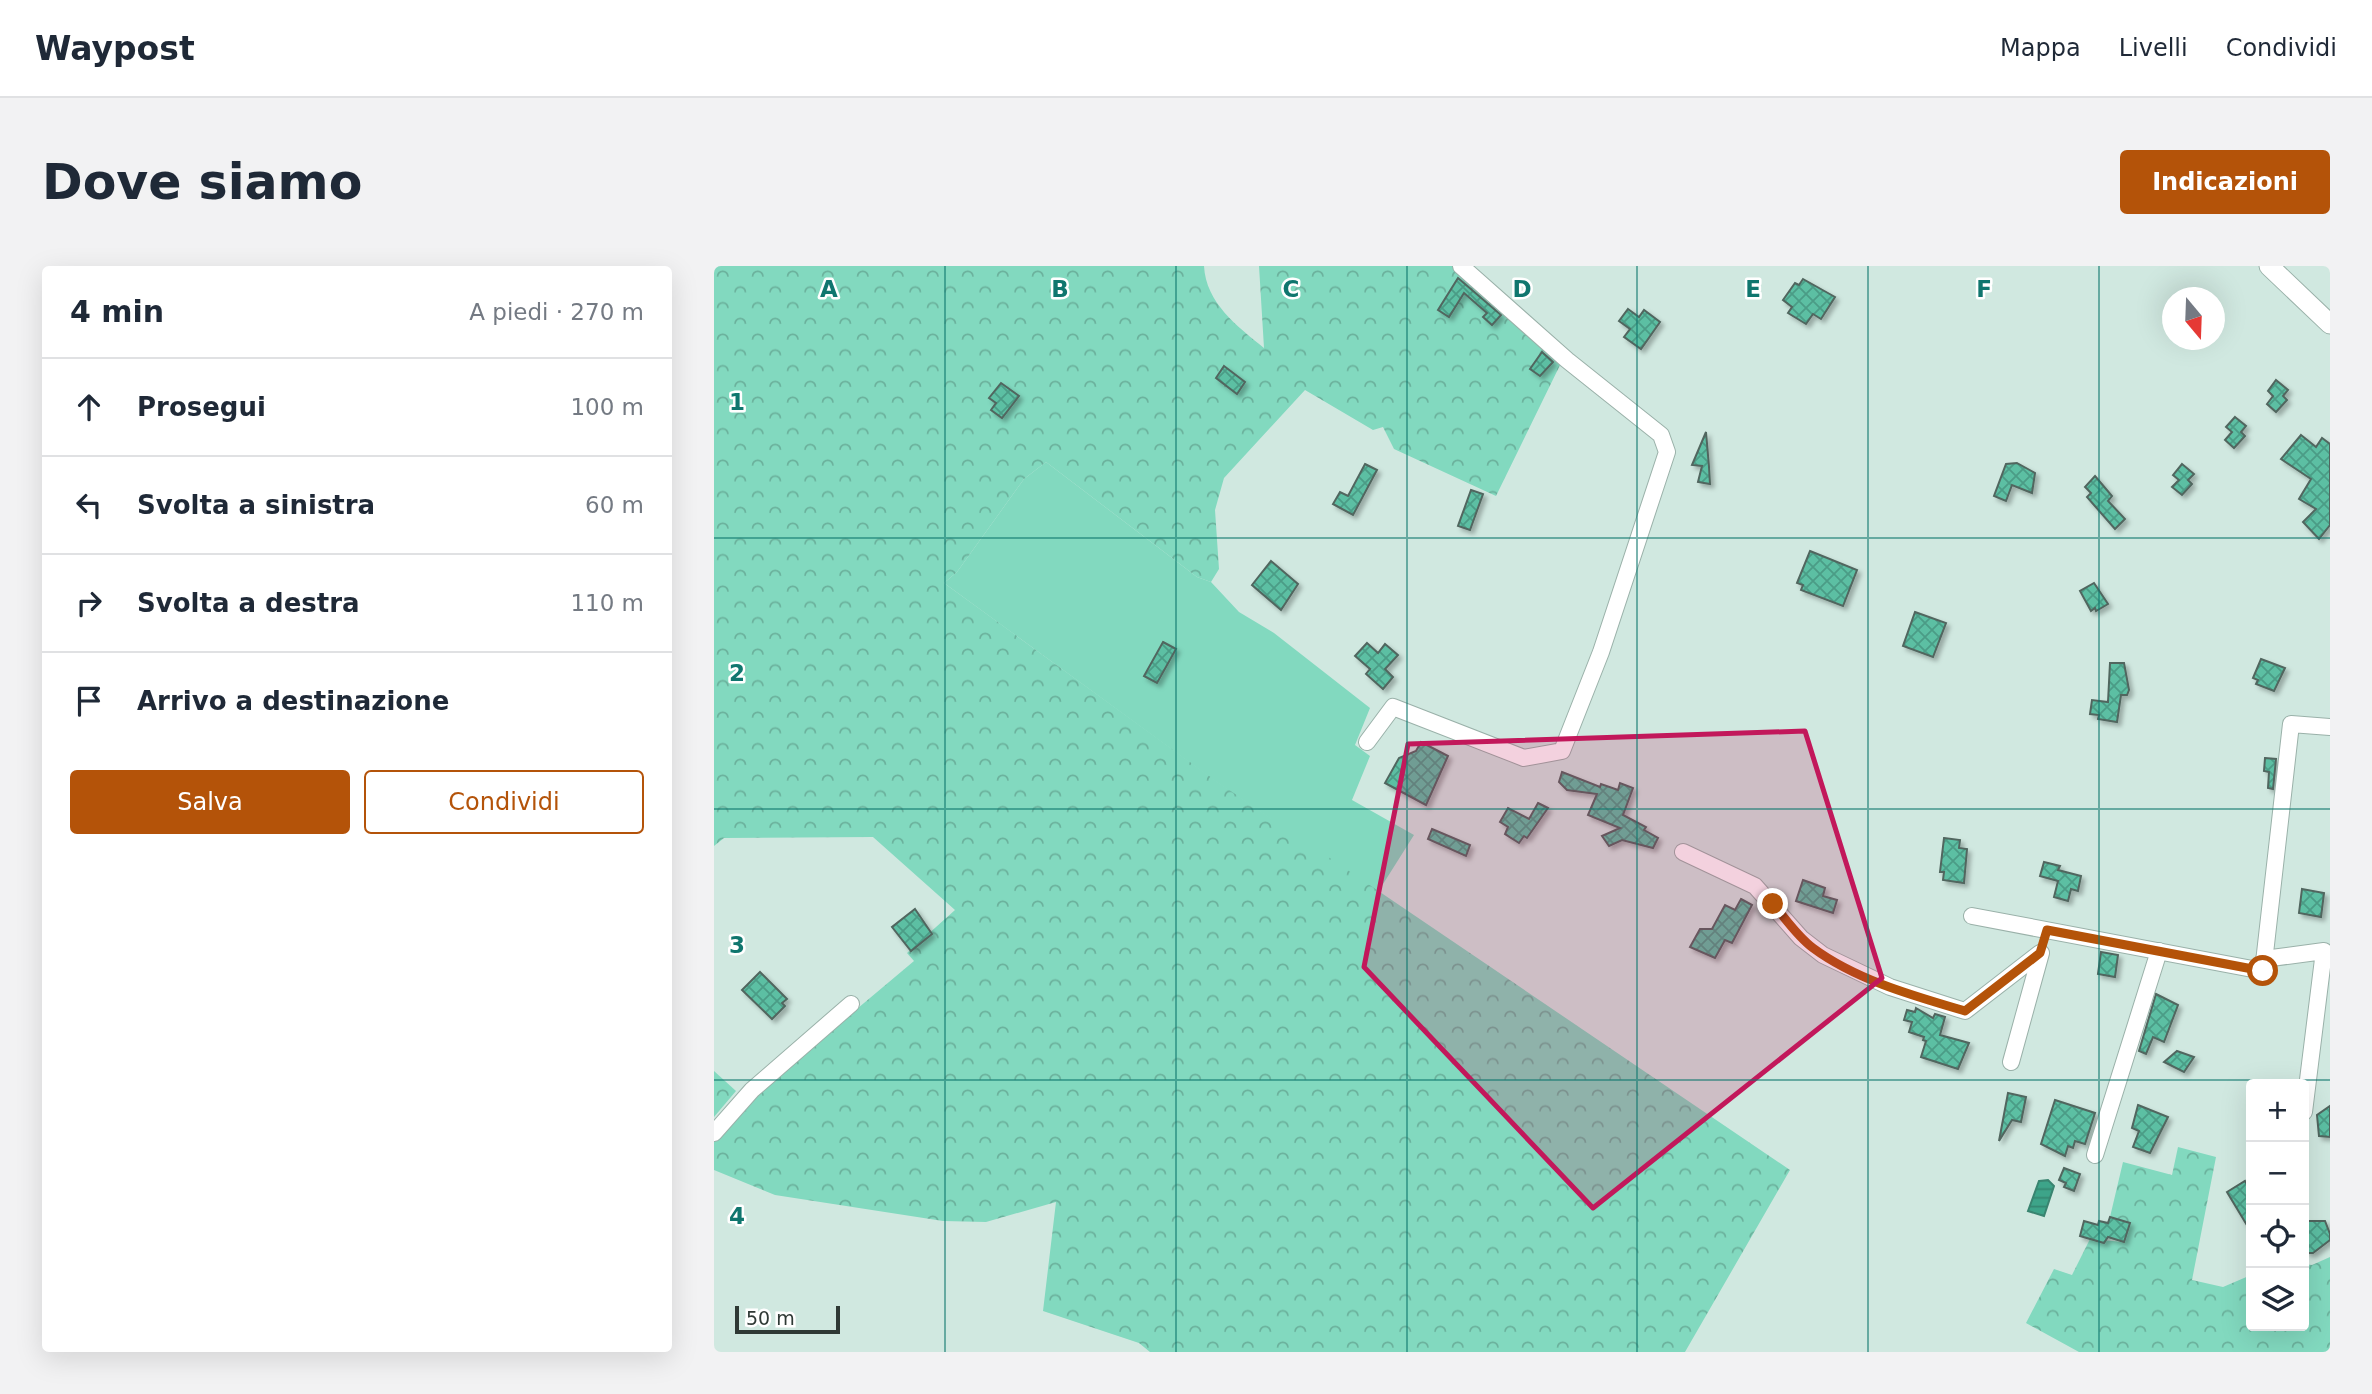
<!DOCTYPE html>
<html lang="it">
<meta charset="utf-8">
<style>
body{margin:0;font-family:"DejaVu Sans",sans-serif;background:#f2f2f3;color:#1f2937}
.controls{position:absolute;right:21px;bottom:21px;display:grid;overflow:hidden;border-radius:7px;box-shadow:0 7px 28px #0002}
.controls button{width:63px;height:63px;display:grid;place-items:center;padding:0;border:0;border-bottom:2px solid #e0e1e3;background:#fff;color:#1f2937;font:35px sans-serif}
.compass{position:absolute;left:1448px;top:21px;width:63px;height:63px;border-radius:50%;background:#fff;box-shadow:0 7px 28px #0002;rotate:161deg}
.scale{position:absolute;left:21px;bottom:18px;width:105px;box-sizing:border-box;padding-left:7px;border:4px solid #2f3935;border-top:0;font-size:19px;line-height:24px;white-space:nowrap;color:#2f3935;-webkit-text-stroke:5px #fff;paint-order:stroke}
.stop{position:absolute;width:21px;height:21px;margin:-16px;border:5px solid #b45309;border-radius:50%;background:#fff}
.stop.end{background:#b45309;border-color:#fff;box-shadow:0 2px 7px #0008}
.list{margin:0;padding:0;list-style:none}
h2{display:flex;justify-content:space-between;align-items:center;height:91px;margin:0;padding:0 28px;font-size:30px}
h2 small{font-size:23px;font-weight:400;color:#747a83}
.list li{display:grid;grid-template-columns:46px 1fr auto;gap:21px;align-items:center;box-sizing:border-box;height:98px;padding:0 28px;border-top:2px solid #e0e1e3}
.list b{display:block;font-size:26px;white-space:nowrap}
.list em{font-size:23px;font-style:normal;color:#747a83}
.actions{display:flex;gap:14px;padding:21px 28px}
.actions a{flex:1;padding:16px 0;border:2px solid #b45309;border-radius:7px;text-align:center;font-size:24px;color:#b45309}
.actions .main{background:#b45309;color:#fff}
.icon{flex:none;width:38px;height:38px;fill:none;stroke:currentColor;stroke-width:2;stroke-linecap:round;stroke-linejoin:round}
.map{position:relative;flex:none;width:1616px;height:1086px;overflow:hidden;border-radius:7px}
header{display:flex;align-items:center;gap:42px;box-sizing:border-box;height:98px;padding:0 35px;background:#fff;border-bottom:2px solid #e0e1e3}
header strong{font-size:33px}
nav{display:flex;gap:38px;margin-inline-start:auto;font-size:24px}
.intro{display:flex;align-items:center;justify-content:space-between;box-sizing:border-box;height:168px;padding:0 42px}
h1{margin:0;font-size:49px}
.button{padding:18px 32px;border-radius:7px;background:#b45309;color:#fff;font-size:24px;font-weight:700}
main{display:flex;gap:42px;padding:0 42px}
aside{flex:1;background:#fff;border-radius:7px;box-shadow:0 7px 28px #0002}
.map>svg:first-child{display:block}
</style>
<header>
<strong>Waypost</strong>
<nav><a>Mappa</a><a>Livelli</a><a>Condividi</a></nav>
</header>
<div class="intro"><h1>Dove siamo</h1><a class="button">Indicazioni</a></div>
<main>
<aside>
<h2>4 min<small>A piedi · 270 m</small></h2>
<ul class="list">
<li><svg class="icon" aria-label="ahead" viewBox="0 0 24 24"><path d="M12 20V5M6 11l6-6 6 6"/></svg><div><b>Prosegui</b></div><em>100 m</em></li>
<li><svg class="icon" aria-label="left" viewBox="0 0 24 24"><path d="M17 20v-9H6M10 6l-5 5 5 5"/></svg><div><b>Svolta a sinistra</b></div><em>60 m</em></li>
<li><svg class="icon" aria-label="right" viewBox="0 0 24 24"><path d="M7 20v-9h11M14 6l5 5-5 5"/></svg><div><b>Svolta a destra</b></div><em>110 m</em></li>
<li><svg class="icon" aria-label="arrive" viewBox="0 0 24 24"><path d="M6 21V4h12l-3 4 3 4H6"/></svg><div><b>Arrivo a destinazione</b></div></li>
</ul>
<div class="actions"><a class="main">Salva</a><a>Condividi</a></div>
</aside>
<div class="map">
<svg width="1616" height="1086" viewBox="0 0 1616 1086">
<defs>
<pattern id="forest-crowns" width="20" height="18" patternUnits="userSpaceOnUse" patternTransform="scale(1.75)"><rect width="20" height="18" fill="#82d9bf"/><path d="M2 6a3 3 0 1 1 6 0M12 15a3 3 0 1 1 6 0" fill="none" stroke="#6bb19c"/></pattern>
<pattern id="water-rules" width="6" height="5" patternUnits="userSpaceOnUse" patternTransform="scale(1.75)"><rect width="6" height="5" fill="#3da489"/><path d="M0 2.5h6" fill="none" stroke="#348771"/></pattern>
<pattern id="building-cross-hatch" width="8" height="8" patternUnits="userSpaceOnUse" patternTransform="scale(1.75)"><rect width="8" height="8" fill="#5bbfa3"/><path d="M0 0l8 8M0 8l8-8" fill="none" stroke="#4c9c86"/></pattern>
<filter id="shadow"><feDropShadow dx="3.5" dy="3.5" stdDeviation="2" flood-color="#0004"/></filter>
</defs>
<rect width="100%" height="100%" fill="#d0e8e0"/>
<path fill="#82d9bf" d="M 332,196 L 483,311 L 497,316 L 525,346 L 560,367 L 656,442 L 641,479 L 656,490 L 638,534 L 700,569 L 664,626 L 501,515 L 230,317 L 243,306 L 310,213 Z"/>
<g fill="url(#forest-crowns)">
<path d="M 0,0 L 490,0 C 492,37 523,60 550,82 L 545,0 L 740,0 L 848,95 L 782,230 L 680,183 L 669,161 L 659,164 L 591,124 L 510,212 L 501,244 L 505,303 L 497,316 L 483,311 L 332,196 L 310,213 L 243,306 L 230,317 L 502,515 L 1076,904 L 971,1086 L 436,1086 L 425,1077 L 329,1045 L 342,936 L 272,956 L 229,955 L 61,929 L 0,904 L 0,876 L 56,816 L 200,695 L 193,687 L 241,644 L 159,571 L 10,572 L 0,580 Z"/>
<path d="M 0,805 L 22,825 L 0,851 Z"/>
<path d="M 1464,881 L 1502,891 L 1478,1014 L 1509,1021 L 1537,1009 L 1537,1060 L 1590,1060 L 1590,998 L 1598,999 L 1616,991 L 1616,1086 L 1365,1086 L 1312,1057 L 1340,1003 L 1358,1009 L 1376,973 L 1410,976 L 1415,957 L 1396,951 L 1409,896 L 1458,909 Z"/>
</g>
<path fill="url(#water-rules)" stroke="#398470" stroke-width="2" d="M 1325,915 L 1334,914 L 1340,920 L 1330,950 L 1314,945 Z"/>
<g fill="url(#building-cross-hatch)" stroke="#51665f" stroke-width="2" filter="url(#shadow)">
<path d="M 744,12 L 787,49 L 778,59 L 769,51 L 773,47 L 750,27 L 735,51 L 724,44 Z"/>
<path d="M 1089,13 L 1121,31 L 1107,53 L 1099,48 L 1092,58 L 1074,47 L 1078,41 L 1069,34 L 1081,17 L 1085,19 Z"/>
<path d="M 914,43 L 925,51 L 930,44 L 946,56 L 927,83 L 910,71 L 916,63 L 905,55 Z"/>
<path d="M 828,86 L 839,96 L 826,110 L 816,103 Z"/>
<path d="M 510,100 L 531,116 L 523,128 L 502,112 Z"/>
<path d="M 1562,114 L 1574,124 L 1569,130 L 1573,134 L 1562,146 L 1553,138 L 1559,130 L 1554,125 Z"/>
<path d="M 287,117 L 305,130 L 288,152 L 277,144 L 282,137 L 275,132 Z"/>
<path d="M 1521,151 L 1532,160 L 1527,166 L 1531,170 L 1520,182 L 1511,174 L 1518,166 L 1512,161 Z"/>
<path d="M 992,166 L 995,201 L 996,218 L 984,216 L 988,200 L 978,199 Z"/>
<path d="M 1587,169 L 1602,181 L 1608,172 L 1616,178 L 1616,259 L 1605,273 L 1589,256 L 1602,243 L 1585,233 L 1597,213 L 1567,193 Z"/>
<path d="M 1303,197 L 1321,207 L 1318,227 L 1298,219 L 1292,235 L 1280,230 L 1292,198 Z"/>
<path d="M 651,198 L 663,204 L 639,249 L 619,238 L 626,226 L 634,230 Z"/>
<path d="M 1468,198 L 1480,208 L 1474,214 L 1478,218 L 1468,229 L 1458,221 L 1465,214 L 1459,209 Z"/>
<path d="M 1381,210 L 1398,230 L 1394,235 L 1411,253 L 1401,263 L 1373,231 L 1377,227 L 1371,221 Z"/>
<path d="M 757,224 L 769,228 L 756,264 L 744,260 Z"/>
<path d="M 1096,285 L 1143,304 L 1129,340 L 1087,324 L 1089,319 L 1083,317 Z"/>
<path d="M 557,295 L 584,318 L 567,344 L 538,319 Z"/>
<path d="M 1380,317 L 1394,338 L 1382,345 L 1381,342 L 1377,345 L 1366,325 Z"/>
<path d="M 1201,346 L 1232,357 L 1219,391 L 1189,380 Z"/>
<path d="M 449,376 L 462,383 L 443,417 L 430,410 Z"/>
<path d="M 653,377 L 664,387 L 671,378 L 684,389 L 671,403 L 679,411 L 669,423 L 652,408 L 656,403 L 641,390 Z"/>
<path d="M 1547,393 L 1571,402 L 1560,425 L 1542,418 L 1544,414 L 1539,412 Z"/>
<path d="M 1396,397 L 1410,397 L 1415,424 L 1413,429 L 1407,429 L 1403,456 L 1384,453 L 1385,449 L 1376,448 L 1378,434 L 1394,436 Z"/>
<path d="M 707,476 L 734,490 L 712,539 L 671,517 L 685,492 L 702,485 Z"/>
<path d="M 1551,492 L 1562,493 L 1559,523 L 1554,522 L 1555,506 L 1550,505 Z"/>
<path d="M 848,506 L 886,521 L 887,518 L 904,524 L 906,517 L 919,522 L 909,549 L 932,561 L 930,564 L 944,572 L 939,582 L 908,574 L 895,580 L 888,570 L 906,562 L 874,549 L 883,528 L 853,524 L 845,516 Z"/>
<path d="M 824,537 L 834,542 L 813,572 L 810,570 L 805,577 L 791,568 L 794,561 L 786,556 L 794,542 L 815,553 Z"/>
<path d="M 718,563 L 756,579 L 752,590 L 714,573 Z"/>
<path d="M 1230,572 L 1246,574 L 1245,582 L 1253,583 L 1250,617 L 1229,614 L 1230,606 L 1226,606 Z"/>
<path d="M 1330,596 L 1346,600 L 1344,604 L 1367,610 L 1364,625 L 1357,623 L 1354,635 L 1340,631 L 1344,615 L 1326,610 Z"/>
<path d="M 1089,614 L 1111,622 L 1109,630 L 1123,634 L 1119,647 L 1082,635 Z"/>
<path d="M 1588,623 L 1610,627 L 1607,651 L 1585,647 Z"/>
<path d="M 1027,633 L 1038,639 L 1018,677 L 1011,674 L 1001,692 L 976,681 L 986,663 L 998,663 L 1011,639 L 1021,644 Z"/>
<path d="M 201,643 L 218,668 L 197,685 L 178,661 Z"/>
<path d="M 1387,686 L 1404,689 L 1401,711 L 1384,708 Z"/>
<path d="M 46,706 L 73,733 L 68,737 L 71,740 L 58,753 L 28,724 Z"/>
<path d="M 1442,728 L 1464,739 L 1450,776 L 1439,771 L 1432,788 L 1425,785 Z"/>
<path d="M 1202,742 L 1219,752 L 1221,748 L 1231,751 L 1226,769 L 1255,777 L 1244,803 L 1207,791 L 1212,775 L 1209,774 L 1210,771 L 1195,766 L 1198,756 L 1190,754 L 1193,744 L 1201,746 Z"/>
<path d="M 1463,785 L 1480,791 L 1470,806 L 1450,796 Z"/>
<path d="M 1294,827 L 1312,831 L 1307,856 L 1298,854 L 1285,875 Z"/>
<path d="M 1341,834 L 1381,847 L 1371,878 L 1361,875 L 1359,882 L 1354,880 L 1351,890 L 1327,878 Z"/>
<path d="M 1424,839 L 1454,851 L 1436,887 L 1419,881 L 1425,865 L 1418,862 Z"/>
<path d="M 1616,840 L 1616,871 L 1605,870 L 1603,849 Z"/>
<path d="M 1350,902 L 1366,908 L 1360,925 L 1350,921 L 1352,917 L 1345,914 Z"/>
<path d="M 1531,915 L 1537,925 L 1537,966 L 1513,926 Z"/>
<path d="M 1396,951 L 1416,957 L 1410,976 L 1394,971 L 1390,977 L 1366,970 L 1370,955 L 1384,959 L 1385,955 L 1394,957 Z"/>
<path d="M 1592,955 L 1611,955 L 1616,968 L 1616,974 L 1599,987 L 1594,987 L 1590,981 Z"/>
</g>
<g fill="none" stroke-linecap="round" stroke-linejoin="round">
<defs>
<g id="minor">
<path d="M 653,476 L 679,441 L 810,492 L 848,485 L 887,386 L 953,186 L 947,169 L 853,94 L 747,0"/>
<path d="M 969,586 L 1041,620 L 1087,672 L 1109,689 L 1176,721 L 1251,745 L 1326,687"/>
<path d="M 1258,650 L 1549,705 L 1577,458 L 1616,461"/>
<path d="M 1550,693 L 1610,685 L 1590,846"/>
<path d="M 1297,796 L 1327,687"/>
<path d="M 0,867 L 38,824 L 137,738"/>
<path d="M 1381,889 L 1445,685"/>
</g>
<path id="tertiary" d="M 1555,0 L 1616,58"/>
</defs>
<use href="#minor" stroke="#9ab1a9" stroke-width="18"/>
<use href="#tertiary" stroke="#9ab1a9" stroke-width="21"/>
<use href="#minor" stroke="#fff" stroke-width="16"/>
<use href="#tertiary" stroke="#fff" stroke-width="19"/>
</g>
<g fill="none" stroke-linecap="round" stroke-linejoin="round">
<path stroke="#b45309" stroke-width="9" d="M 1059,638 C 1072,653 1083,670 1099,682 C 1142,714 1200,730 1251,745 L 1326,687 L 1333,664 L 1549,705"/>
</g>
<path fill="#c2185b" fill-opacity="0.2" stroke="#c2185b" stroke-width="5" stroke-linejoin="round" d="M 1091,465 L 1168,712 L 879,942 L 650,701 L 694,478 Z"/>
<path fill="none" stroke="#0f766e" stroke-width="2" stroke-opacity="0.55" d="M 231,0 L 231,1086M 462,0 L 462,1086M 693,0 L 693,1086M 923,0 L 923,1086M 1154,0 L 1154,1086M 1385,0 L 1385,1086M 0,272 L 1616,272M 0,543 L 1616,543M 0,814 L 1616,814"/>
<g font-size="23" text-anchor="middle" font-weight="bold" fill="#0f766e" stroke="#fff" stroke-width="5" stroke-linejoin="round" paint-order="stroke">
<text x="115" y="31">A</text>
<text x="346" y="31">B</text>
<text x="577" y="31">C</text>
<text x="808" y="31">D</text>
<text x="1039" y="31">E</text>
<text x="1270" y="31">F</text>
<text x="23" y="144">1</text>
<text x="23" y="415">2</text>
<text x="23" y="687">3</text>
<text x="23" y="958">4</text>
</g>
</svg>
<div class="controls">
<button>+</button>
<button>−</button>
<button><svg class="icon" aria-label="locate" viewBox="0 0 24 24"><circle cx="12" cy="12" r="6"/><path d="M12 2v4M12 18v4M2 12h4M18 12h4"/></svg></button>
<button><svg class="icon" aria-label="layers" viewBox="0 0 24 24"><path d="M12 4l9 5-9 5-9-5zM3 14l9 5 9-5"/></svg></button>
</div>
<svg class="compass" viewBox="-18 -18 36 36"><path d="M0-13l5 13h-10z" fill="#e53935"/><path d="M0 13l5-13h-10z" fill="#747a83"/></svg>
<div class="scale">50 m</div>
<div class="stop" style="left:1549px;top:705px"></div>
<div class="stop end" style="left:1059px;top:638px"></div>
</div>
</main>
